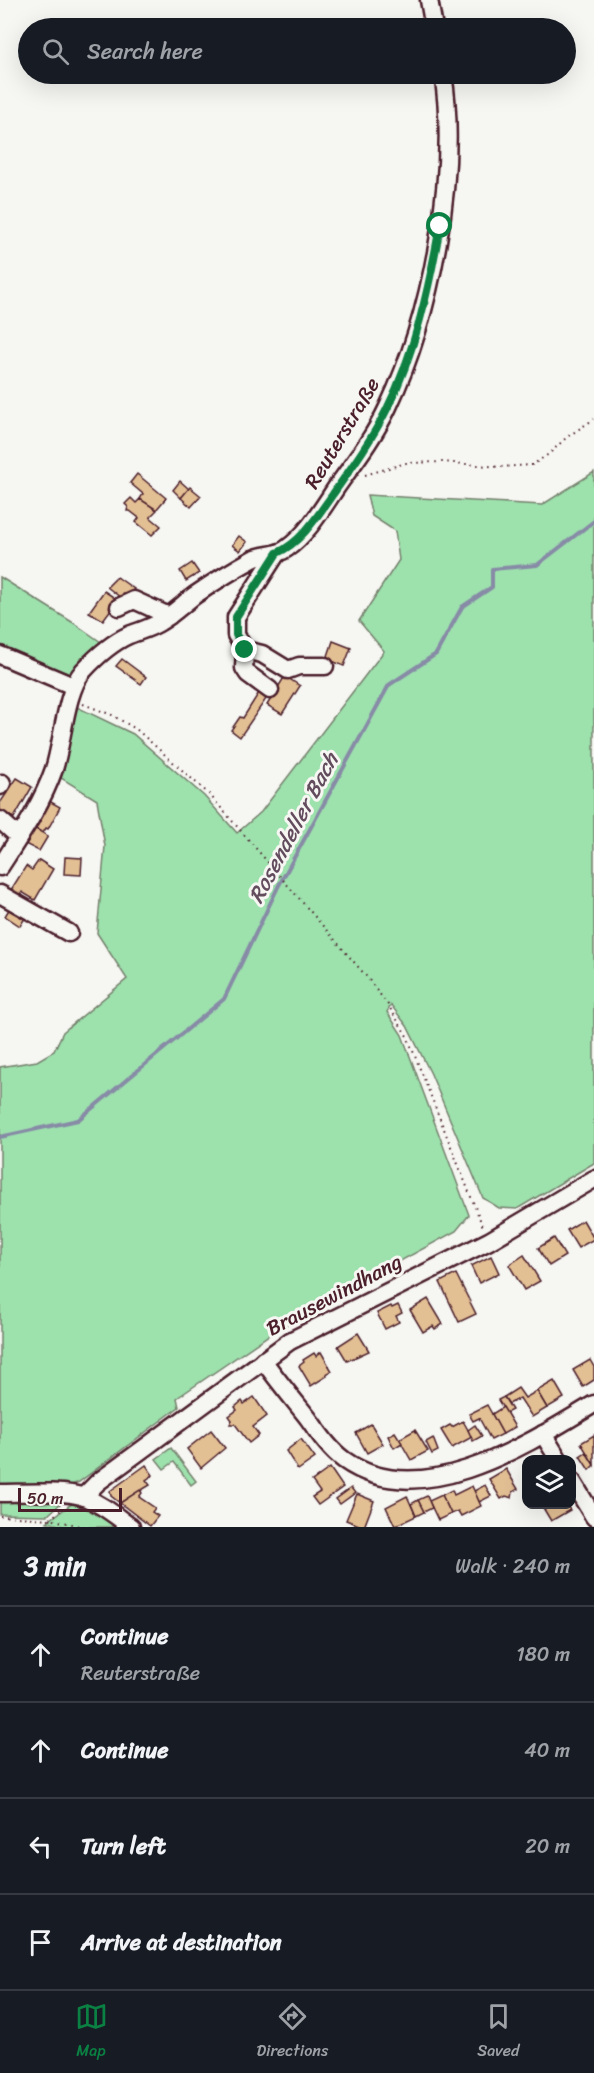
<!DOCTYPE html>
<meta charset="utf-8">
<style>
body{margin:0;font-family:Sriracha,sans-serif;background:#20242c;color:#f1f3f6}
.controls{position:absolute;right:18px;bottom:18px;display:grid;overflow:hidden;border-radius:12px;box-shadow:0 6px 24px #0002}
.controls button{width:54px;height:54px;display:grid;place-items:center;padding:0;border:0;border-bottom:2px solid #363941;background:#171b24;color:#f1f3f6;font:30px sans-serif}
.scale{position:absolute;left:18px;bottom:15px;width:104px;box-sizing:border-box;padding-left:6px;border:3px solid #4a1f2b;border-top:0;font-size:16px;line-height:21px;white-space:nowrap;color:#4a1f2b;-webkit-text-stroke:4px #f6f6f2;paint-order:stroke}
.stop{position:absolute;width:18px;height:18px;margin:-14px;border:4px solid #0b8043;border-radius:50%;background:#fff}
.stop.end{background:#0b8043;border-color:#fff;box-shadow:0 2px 6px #0008}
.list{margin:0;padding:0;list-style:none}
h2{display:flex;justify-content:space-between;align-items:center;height:78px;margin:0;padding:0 24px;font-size:26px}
h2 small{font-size:20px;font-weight:400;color:#9ea1a6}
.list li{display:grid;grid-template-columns:39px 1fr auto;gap:18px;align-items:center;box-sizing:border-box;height:96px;padding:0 24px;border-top:2px solid #363941}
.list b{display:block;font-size:22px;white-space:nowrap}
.list p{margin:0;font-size:20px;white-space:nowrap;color:#9ea1a6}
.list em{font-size:20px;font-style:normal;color:#9ea1a6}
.icon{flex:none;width:33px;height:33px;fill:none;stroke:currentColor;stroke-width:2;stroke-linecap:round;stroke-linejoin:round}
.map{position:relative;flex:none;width:594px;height:1527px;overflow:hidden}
.search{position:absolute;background:#171b24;box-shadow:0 6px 24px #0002;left:18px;right:18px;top:18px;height:66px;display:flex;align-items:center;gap:15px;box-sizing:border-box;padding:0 21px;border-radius:33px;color:#9ea1a6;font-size:22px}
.sheet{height:462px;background:#171b24}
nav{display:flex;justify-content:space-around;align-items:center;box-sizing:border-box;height:84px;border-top:2px solid #363941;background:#171b24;font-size:16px;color:#9ea1a6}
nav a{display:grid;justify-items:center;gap:3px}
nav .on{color:#0b8043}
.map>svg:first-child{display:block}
</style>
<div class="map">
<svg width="594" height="1527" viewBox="0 0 594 1527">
<rect width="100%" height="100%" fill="#f6f6f2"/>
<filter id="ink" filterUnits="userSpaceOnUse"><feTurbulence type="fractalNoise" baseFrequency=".0167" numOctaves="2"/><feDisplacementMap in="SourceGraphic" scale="12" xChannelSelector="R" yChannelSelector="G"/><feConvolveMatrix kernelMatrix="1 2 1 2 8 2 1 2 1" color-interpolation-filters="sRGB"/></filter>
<g filter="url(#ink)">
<g fill="#9de1ad" stroke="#74806c" stroke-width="1.5">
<path d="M 594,472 L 594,1163 L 517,1209 L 499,1208 L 483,1198 L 431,1074 L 407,1026 L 391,1005 L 387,1012 L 402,1035 L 469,1215 L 456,1231 L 313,1308 L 269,1335 L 177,1398 L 179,1407 L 79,1482 L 69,1486 L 0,1485 L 0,1067 L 37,1061 L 54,1051 L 63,1032 L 127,979 L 97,933 L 105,846 L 97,800 L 61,778 L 77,707 L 133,734 L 204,796 L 237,833 L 261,812 L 384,651 L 359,621 L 399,560 L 395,531 L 372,516 L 367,495 L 542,505 Z"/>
<path d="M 0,577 L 72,622 L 101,642 L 73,672 L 66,675 L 0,650 Z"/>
<path d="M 171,1448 L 196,1481 L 191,1485 L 174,1462 L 164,1469 L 156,1459 Z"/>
<path d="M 83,1499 L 129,1527 L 67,1527 L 47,1522 L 70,1505 Z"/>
<path d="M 41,1500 L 62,1502 L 48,1515 L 0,1514 L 0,1501 Z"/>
</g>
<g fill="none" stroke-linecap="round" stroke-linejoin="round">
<path stroke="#878ba6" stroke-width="4" d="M 0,1137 L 78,1120 L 224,999 L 278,887 L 389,685 L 436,654 L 462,607 L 492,587 L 492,569 L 537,565 L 594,521"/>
</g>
<g fill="#e3bf94" stroke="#4a1f2b" stroke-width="1.5">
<path d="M 137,474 L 166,498 L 156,510 L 140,499 L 143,494 L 130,483 Z"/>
<path d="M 180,481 L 189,489 L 181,498 L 173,490 Z"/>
<path d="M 190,487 L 201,496 L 191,507 L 181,498 Z"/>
<path d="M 131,498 L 136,503 L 140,499 L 157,510 L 150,517 L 161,526 L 152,535 L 136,522 L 139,518 L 130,511 L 127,511 L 128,507 L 125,504 Z"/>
<path d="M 239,536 L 247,542 L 240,551 L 232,545 Z"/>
<path d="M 192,563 L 199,573 L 186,581 L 180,571 Z"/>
<path d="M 117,577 L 134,589 L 125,601 L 107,587 Z"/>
<path d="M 104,591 L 118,600 L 103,620 L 89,612 Z"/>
<path d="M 333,641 L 351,648 L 344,666 L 327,659 Z"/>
<path d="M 122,659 L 146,677 L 141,684 L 116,666 Z"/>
<path d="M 285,676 L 300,686 L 282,714 L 267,705 Z"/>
<path d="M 260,691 L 268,696 L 240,737 L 231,730 L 240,717 L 243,718 Z"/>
<path d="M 17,778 L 32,787 L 14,818 L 0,811 L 0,803 Z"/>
<path d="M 49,801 L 60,807 L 48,829 L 46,828 L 43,833 L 34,828 Z"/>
<path d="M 34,828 L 48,836 L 39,851 L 25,844 Z"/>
<path d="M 65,857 L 82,858 L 81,875 L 64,874 Z"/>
<path d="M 39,860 L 53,869 L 35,900 L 22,892 L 19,898 L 9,893 L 26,866 L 32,870 Z"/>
<path d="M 11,906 L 27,915 L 20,926 L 5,916 Z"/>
<path d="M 583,1220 L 594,1239 L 578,1248 L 567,1230 Z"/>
<path d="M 554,1238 L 565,1256 L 549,1266 L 538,1248 Z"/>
<path d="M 524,1255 L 540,1281 L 524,1290 L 509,1265 Z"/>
<path d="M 491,1256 L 499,1273 L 479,1283 L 471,1266 Z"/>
<path d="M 456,1274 L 476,1314 L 459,1322 L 440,1282 Z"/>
<path d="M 428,1299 L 443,1324 L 435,1329 L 433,1326 L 423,1332 L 410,1310 Z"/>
<path d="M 398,1305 L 402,1313 L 396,1316 L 399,1322 L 385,1329 L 377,1313 L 391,1306 L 392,1308 Z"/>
<path d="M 358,1333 L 369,1351 L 347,1361 L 338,1346 Z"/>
<path d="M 321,1352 L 332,1371 L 326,1374 L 327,1376 L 311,1386 L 299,1366 L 304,1362 L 303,1360 L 314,1353 L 316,1356 Z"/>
<path d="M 590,1360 L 594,1367 L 594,1380 L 583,1387 L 573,1370 Z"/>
<path d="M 554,1381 L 564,1398 L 547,1408 L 537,1391 Z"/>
<path d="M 518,1388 L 525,1398 L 537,1391 L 547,1408 L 532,1417 L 520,1398 L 509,1404 L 504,1397 Z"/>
<path d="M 254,1397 L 267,1416 L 253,1427 L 259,1435 L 249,1443 L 235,1424 L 230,1424 L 232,1420 L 229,1416 L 237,1410 L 235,1407 L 242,1401 L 244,1404 Z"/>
<path d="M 504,1397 L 512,1410 L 506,1413 L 498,1400 Z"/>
<path d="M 487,1405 L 503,1434 L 491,1440 L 479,1418 L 473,1421 L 469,1414 Z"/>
<path d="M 503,1407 L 515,1427 L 503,1434 L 492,1414 Z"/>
<path d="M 463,1421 L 472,1437 L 452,1448 L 441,1430 L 450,1425 L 452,1427 Z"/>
<path d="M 371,1424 L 383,1444 L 367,1453 L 356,1433 Z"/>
<path d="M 475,1425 L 482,1436 L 473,1441 L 468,1430 Z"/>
<path d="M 211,1430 L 225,1448 L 201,1468 L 187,1449 Z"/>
<path d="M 415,1430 L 428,1451 L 411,1460 L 399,1439 Z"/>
<path d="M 395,1432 L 402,1443 L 394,1448 L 388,1436 Z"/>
<path d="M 594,1435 L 594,1465 L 581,1443 Z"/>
<path d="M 433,1438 L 438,1451 L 432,1454 L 426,1442 Z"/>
<path d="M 301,1439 L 315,1458 L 298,1470 L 286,1451 Z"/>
<path d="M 586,1452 L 594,1465 L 589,1470 L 580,1456 Z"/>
<path d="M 146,1465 L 153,1475 L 146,1480 L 150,1485 L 120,1503 L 111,1496 L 110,1491 Z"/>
<path d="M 330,1468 L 343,1487 L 318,1505 L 312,1497 L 320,1492 L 312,1481 Z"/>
<path d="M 506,1469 L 518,1489 L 513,1492 L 512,1498 L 506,1496 L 501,1499 L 489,1479 Z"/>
<path d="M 485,1485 L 491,1496 L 479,1502 L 474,1491 Z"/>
<path d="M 472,1486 L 481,1506 L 461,1516 L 458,1511 L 451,1514 L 442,1495 L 452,1490 L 454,1495 Z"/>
<path d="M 351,1488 L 355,1493 L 340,1504 L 336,1499 Z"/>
<path d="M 140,1490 L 142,1493 L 139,1497 L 155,1508 L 152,1512 L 158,1516 L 150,1526 L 120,1503 Z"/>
<path d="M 357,1494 L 374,1501 L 364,1527 L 346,1520 Z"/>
<path d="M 442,1495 L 451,1514 L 438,1520 L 429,1501 Z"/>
<path d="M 407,1496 L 416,1516 L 395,1526 L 386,1507 Z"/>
<path d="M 427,1496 L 432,1508 L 424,1512 L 418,1500 Z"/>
<path d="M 418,1500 L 424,1512 L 416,1516 L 411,1504 Z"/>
<path d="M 544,1504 L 566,1504 L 570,1510 L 551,1521 L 542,1506 Z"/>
</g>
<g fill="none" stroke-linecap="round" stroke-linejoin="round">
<defs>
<g id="minor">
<path d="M 429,0 L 434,28"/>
<path d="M 119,607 L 134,600 L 169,616"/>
<path d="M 245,650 L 262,654 L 288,670 L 299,666 L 325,666"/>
<path d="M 0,655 L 73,686"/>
<path d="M 270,690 L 248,674 L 244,668 L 245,650 L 236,635 L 236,617 L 277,553"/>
<path d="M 0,786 L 2,783"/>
<path d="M 0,820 L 19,837"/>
<path d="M 0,867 C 20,836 42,804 54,769 C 63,742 65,692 83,671 C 96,657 111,643 129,635 C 139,631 151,628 160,622 C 173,614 183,604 195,595 C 214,582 233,570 253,559 C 263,554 276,556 286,549 C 308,534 323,507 338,485 C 356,460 375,435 388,407 C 431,316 459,173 443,74"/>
<path d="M 0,894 L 69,933"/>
<path d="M 263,1360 C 277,1380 293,1399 308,1418 C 318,1432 329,1449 344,1460 C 420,1514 528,1444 594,1404"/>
<path d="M 543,1434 L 559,1460"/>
<path d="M 572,1481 L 594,1517"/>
<path d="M 0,1493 C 22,1493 64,1490 84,1497 C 102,1504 116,1516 131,1527"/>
<path d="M 83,1497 L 98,1482 L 290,1341 L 489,1241 L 594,1179"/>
</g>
</defs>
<use href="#minor" stroke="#4a1f2b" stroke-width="21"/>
<g stroke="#4a1f2b" stroke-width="2" stroke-dasharray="1.5 4.5" stroke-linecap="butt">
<path d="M 365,475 L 406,463 L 443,462 L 500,467 L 532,465 L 549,454 L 567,437 L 594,419"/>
<path d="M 83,704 L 112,715 L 136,729 L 209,794 L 366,976 L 388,1005 L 407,1036 L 483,1227"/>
<path d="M 0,1516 L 50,1519 L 85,1527"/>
<path d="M 50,1519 L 62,1509"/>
</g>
<use href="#minor" stroke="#f6f6f2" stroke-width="16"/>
</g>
</g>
<g fill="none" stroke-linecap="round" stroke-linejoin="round" filter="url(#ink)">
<path stroke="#0b8043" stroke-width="8" d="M 245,650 L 236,635 L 236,617 L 277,553 C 302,542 318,515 333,494 C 352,467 372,439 387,409 C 415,353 429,288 440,226"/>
</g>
<g text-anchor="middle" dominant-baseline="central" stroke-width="6" stroke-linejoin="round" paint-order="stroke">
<g font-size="21" fill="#4a1f2b" stroke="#f6f6f2">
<text transform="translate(342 433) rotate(-59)">Reuterstraße</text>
<text transform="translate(334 1295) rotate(-28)">Brausewindhang</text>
</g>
<g font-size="22" font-style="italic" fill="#634c5e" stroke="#f6f6f2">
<text transform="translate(293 828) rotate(-62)">Rosendeller Bach</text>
</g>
</g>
</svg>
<div class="controls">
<button><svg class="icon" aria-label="layers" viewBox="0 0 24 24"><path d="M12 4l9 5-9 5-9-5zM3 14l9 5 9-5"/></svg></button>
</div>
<div class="scale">50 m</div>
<div class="stop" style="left:440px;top:226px"></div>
<div class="stop end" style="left:245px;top:650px"></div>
<div class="search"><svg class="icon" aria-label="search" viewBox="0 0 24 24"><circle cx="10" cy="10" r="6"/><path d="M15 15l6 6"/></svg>Search here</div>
</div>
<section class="sheet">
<h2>3 min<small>Walk · 240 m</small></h2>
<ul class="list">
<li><svg class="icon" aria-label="ahead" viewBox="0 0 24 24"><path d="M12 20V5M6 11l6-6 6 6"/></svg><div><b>Continue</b><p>Reuterstraße</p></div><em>180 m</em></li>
<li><svg class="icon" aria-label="ahead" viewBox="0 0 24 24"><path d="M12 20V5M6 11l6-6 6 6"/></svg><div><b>Continue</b></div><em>40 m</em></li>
<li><svg class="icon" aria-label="left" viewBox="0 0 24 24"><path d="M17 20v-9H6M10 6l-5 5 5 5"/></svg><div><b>Turn left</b></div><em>20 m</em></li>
<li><svg class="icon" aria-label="arrive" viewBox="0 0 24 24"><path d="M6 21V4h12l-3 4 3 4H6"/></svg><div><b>Arrive at destination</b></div></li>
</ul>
</section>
<nav>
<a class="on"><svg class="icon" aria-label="map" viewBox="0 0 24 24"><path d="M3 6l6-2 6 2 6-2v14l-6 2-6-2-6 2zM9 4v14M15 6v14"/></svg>Map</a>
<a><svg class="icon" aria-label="directions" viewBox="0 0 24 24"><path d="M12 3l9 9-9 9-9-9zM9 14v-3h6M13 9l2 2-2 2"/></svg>Directions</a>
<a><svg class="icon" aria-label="saved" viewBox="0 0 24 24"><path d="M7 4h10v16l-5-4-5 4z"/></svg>Saved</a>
</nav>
